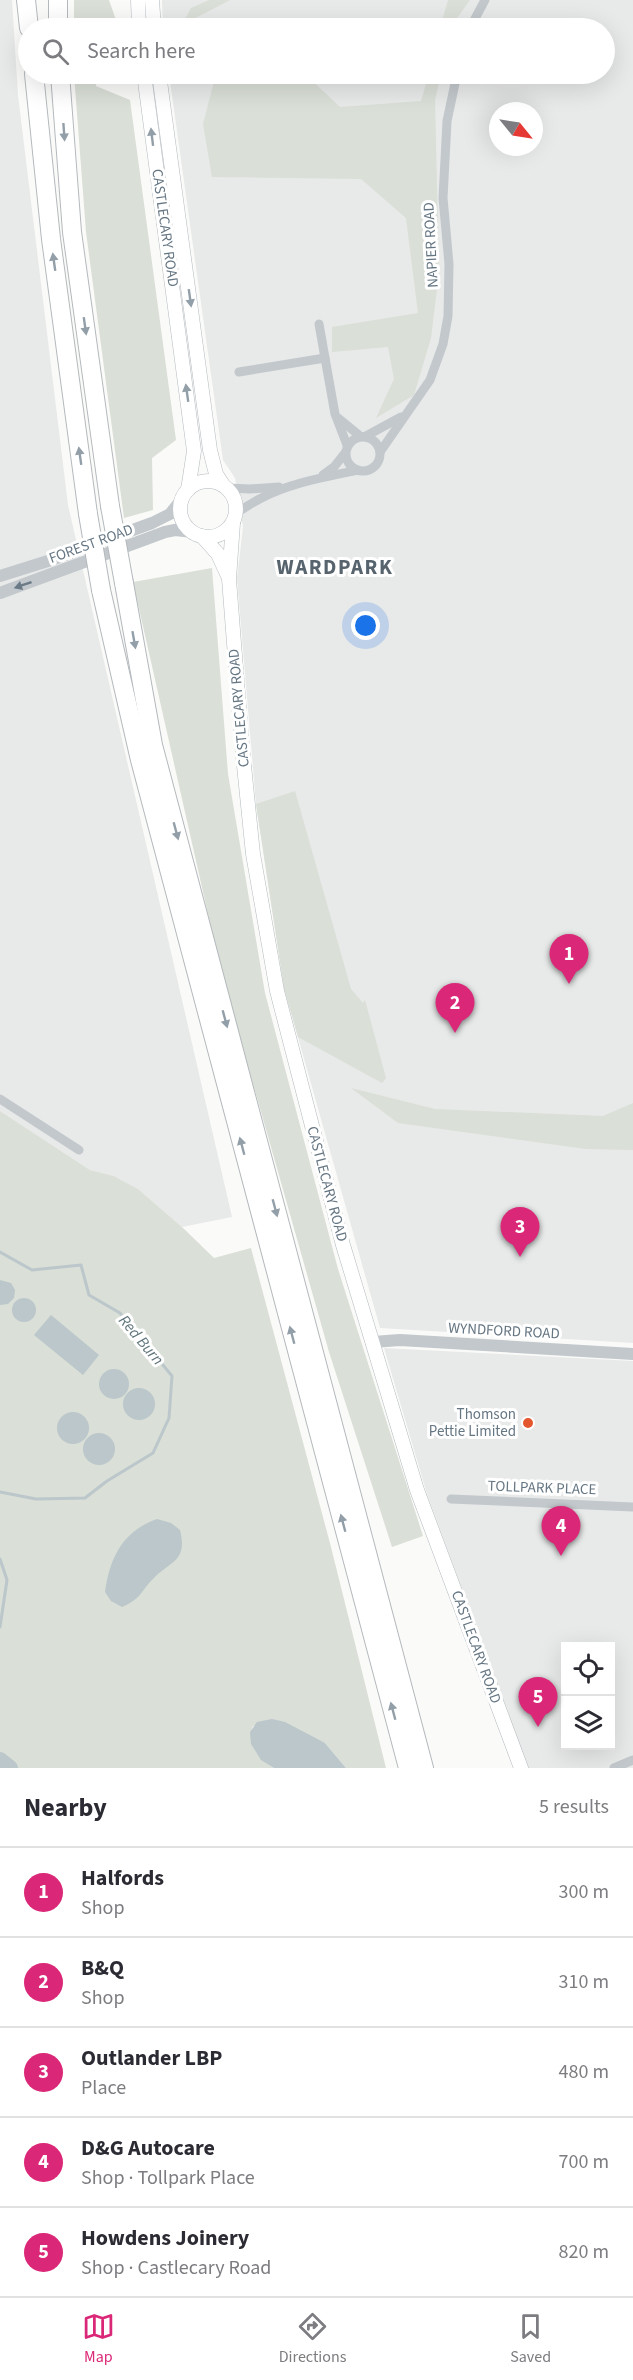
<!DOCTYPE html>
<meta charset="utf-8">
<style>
body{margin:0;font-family:"Source Sans 3",sans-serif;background:#f7f7f7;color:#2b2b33}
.controls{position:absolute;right:18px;bottom:18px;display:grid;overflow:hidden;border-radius:0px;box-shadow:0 6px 24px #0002}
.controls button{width:54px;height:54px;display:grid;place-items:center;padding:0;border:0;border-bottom:2px solid #e1e1e2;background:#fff;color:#2b2b33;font:30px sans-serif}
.compass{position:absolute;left:489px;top:102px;width:54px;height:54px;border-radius:50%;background:#fff;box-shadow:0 6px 24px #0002;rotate:120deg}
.you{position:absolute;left:366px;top:626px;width:21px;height:21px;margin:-15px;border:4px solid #fff;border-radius:50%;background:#1a73e8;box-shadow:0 0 0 9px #1a73e833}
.badge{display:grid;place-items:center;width:39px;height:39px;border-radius:50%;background:#db2777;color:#fff;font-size:20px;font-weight:700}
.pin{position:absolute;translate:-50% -50px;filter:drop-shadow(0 2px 3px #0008)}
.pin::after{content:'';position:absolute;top:32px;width:21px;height:18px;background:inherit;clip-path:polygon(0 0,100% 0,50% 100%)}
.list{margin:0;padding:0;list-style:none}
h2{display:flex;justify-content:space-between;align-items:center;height:78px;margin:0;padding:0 24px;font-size:26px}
h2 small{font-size:20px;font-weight:400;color:#7c7c81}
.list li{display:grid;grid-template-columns:39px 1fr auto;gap:18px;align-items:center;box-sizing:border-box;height:90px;padding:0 24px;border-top:2px solid #e1e1e2}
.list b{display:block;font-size:22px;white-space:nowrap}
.list p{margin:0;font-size:20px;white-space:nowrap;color:#7c7c81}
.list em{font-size:20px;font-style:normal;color:#7c7c81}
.icon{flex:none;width:33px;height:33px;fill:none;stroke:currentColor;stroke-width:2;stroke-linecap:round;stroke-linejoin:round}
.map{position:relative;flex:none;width:633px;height:1768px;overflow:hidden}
.search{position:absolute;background:#fff;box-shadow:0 6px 24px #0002;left:18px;right:18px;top:18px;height:66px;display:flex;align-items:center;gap:15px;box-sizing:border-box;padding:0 21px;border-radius:33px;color:#7c7c81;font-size:22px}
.sheet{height:528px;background:#fff}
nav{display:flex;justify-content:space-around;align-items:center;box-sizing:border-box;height:84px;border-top:2px solid #e1e1e2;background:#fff;font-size:16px;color:#7c7c81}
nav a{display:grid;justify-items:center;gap:3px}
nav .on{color:#db2777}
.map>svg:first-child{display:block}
</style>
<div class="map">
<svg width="633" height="1768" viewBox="0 0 633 1768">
<rect width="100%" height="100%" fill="#fafaf8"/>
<g fill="#e8e9e9" fill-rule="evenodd">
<path d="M 0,0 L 12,0 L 18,95 L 68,505 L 232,1217 L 182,1227 L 138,1189 L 114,1176 L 90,1170 L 0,1111 Z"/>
<path d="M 162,0 L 633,0 L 633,1343 L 380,1328 L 284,988 L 256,804 L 237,578 L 243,527 L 235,478 L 223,460 L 169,74 L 604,74 L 604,28 L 163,28 ZM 498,111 L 534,111 L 534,147 L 498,147 Z"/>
<path d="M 384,1348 L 633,1361 L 633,1768 L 528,1768 L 427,1494 ZM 566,1646 L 610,1646 L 610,1746 L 566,1746 Z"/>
</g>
<g fill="#dadfd7">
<path d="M 74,0 L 109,0 L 116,20 L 112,28 L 74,28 Z"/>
<path d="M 209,0 L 230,0 L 182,25 L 191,8 Z"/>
<path d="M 448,0 L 470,0 L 450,28 L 440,28 Z"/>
<path d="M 74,74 L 95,74 L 96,86 L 130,100 L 176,440 L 152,458 L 153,510 L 124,518 L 86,232 Z"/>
<path d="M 216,74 L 305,74 L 340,107 L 421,101 L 429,74 L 441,74 L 435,100 L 439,272 L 431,338 L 414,395 L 376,418 L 394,379 L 388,347 L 332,352 L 332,327 L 418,313 L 406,218 L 361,179 L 212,177 L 203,124 Z"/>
<path d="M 212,568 L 228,774 L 265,993 L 338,1269 L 423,1536 L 392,1547 L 329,1352 L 220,967 L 133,582 Z"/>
<path d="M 295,791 L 351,989 L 363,1003 L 365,1000 L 386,1078 L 382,1083 L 298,1037 L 284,988 L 256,804 Z"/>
<path d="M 351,1088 L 435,1109 L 603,1116 L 633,1103 L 633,1150 L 586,1149 L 398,1123 Z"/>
<path d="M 0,1111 L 90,1170 L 114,1176 L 138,1189 L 182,1227 L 214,1258 L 251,1248 L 331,1547 L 386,1768 L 346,1768 L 325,1743 L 253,1726 C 246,1745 259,1758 274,1768 L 0,1768 Z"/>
</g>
<g fill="#bbc7cb">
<path d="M 0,1280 L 11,1283 L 15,1290 L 14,1298 L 8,1304 L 0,1305 Z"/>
<circle cx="24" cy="1310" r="12"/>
<path d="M 51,1315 L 99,1355 L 83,1375 L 34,1335 Z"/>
<circle cx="114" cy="1384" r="15"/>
<circle cx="139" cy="1404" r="16"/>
<circle cx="73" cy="1428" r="16"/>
<circle cx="99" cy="1449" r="16"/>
<path d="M 157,1519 L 171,1523 L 180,1530 C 188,1562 170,1561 153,1579 C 140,1592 141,1599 122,1607 L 111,1601 L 105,1592 C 110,1557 123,1531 157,1519 Z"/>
<path d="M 272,1719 L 285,1722 L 325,1743 L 346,1768 L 274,1768 L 261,1760 L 251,1744 L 250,1732 L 257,1722 Z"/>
</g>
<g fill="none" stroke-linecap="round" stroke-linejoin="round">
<g stroke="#bbc7cb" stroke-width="3">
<path d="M 0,1252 L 32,1270 L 81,1265 L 89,1295 L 120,1313 L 172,1376 L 169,1418 L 153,1453 L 107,1481 L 85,1498 L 36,1499 L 0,1492"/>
<path d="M 0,1559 L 7,1580 L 0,1627"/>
</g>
<path stroke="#bbc7cb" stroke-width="16" d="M 0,1760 L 10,1768"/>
<defs>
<g id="secondary">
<path d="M 138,0 L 139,28"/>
<path d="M 152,0 L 154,28"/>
<path d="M 144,74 L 194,451 L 188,490"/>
<path d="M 159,74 L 210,450 L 216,474 L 223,485"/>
<circle cx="208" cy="509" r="28"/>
<path d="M 233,523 L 229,579 L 242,746 L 253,854 L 277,991 L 343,1245 L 417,1490 L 521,1768"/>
<path d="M 202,536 L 218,554 L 228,576"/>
</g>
<g id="motorway">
<path d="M 26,0 L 29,28"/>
<path d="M 58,0 L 58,28"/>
<path d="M 34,74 L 51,239 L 88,514"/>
<path d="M 60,74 L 72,232 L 110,506"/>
<path d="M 124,583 L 153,745 L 424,1768"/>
<path d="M 101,590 L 140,760 L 408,1768"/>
</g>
</defs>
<use href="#secondary" stroke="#b3babf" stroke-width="15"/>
<use href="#motorway" stroke="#b4b9bd" stroke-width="20"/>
<g stroke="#c3c8cc" stroke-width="9">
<path d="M 470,28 L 485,0"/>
<path d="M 319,324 L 325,358"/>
<path d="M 239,372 L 325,358 L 335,414 L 347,445"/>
<path d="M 338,418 L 360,436"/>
<path d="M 366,436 L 401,417"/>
<circle cx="363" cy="454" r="17"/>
<path d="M 380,452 L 430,380 L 443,344 L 448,316 L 449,264 L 443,198 L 447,121 L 457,74"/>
<path d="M 323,475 L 334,467 L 345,453"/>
<path d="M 227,488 L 250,489 L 279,487"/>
<path d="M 236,514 C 272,486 314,479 358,470"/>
<path d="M 0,1099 L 79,1150"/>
<path d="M 451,1499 L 633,1507"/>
<path d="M 614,1768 L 633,1760"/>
</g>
<g stroke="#c3c8cc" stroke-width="12">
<path d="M 0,576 L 51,560 L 152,523 L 170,514 L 182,499"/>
<path d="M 0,593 L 165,532 L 175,530 L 193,532"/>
<path d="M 373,1342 L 400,1340 L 633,1354"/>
</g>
<use href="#secondary" stroke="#fff" stroke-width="14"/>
<use href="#motorway" stroke="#fff" stroke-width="18"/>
<defs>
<g id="motorway-bridge">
<path d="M 110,506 L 124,583"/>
<path d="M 88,514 L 101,590"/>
</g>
</defs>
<use href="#motorway-bridge" stroke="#b4b9bd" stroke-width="20" stroke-linecap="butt"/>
<use href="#motorway-bridge" stroke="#fff" stroke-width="18"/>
</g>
<defs><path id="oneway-solid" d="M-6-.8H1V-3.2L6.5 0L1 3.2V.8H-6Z" transform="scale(1.5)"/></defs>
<g fill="#939fa8">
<use href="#oneway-solid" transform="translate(64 132) rotate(86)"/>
<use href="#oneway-solid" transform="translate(152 137) rotate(-97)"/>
<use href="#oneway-solid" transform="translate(54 262) rotate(-98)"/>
<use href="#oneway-solid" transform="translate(190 298) rotate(82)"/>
<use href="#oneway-solid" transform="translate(85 326) rotate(82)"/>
<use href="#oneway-solid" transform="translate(187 393) rotate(-98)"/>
<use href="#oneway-solid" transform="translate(80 456) rotate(-98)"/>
<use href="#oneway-solid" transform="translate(134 640) rotate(80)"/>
<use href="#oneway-solid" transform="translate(176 831) rotate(75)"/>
<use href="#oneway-solid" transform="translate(225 1019) rotate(75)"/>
<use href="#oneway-solid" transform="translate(242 1146) rotate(-105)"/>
<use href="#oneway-solid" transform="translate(275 1208) rotate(75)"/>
<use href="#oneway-solid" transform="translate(292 1335) rotate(-105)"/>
<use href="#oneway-solid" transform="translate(343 1523) rotate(-105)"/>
<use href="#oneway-solid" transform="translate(393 1711) rotate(-105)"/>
</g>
<use fill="#6a7a87" href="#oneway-solid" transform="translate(23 585) rotate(161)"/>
<circle fill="#e4572e" stroke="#fff" stroke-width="2" cx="528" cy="1423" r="6"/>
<g text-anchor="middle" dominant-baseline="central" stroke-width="6" stroke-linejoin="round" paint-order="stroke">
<g font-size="15" fill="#657683" stroke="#fff">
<text transform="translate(165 228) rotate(82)">CASTLECARY ROAD</text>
<text transform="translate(431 245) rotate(-93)">NAPIER ROAD</text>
<text transform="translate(91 544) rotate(-20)">FOREST ROAD</text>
<text transform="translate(239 708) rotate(-95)">CASTLECARY ROAD</text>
<text transform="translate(327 1184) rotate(75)">CASTLECARY ROAD</text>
<text transform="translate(504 1331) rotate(3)">WYNDFORD ROAD</text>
<text transform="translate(542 1488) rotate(2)">TOLLPARK PLACE</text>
<text transform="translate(476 1647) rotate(70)">CASTLECARY ROAD</text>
</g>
<g font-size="15" fill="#657683" stroke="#fff" text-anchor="end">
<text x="516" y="1414">Thomson<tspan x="516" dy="17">Pettie Limited</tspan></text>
</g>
<g font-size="16" font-style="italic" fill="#60757c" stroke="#fff">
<text transform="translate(141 1340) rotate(50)">Red Burn</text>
</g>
<g font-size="21" font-weight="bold" letter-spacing="1.5" fill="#57646e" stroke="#fff">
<text x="335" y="567">WARDPARK</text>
</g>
</g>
</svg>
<div class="controls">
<button><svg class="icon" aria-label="locate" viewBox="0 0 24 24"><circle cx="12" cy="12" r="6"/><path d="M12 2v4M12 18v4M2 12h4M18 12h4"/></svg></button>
<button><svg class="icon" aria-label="layers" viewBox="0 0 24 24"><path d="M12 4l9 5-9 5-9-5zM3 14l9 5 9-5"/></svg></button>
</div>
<svg class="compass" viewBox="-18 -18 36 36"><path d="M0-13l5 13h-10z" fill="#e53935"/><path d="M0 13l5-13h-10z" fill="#7c7c81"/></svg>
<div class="you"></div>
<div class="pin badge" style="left:569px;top:984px">1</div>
<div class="pin badge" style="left:455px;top:1033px">2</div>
<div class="pin badge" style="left:520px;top:1257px">3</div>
<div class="pin badge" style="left:561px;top:1556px">4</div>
<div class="pin badge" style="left:538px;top:1727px">5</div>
<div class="search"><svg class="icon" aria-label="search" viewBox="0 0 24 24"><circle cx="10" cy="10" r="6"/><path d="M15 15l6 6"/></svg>Search here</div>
</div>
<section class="sheet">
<h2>Nearby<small>5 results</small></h2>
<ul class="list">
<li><span class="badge">1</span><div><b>Halfords</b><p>Shop</p></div><em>300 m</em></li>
<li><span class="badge">2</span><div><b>B&amp;Q</b><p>Shop</p></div><em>310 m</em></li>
<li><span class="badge">3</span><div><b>Outlander LBP</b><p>Place</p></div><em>480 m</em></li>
<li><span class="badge">4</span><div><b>D&amp;G Autocare</b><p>Shop · Tollpark Place</p></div><em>700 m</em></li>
<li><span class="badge">5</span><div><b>Howdens Joinery</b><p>Shop · Castlecary Road</p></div><em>820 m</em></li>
</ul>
</section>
<nav>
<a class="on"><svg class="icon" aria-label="map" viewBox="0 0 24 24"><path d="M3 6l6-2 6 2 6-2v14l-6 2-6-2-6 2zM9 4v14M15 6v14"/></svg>Map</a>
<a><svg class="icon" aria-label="directions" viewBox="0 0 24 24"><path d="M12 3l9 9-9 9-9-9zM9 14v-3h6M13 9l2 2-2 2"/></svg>Directions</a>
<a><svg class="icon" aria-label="saved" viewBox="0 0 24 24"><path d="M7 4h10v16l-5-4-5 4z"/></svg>Saved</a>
</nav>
